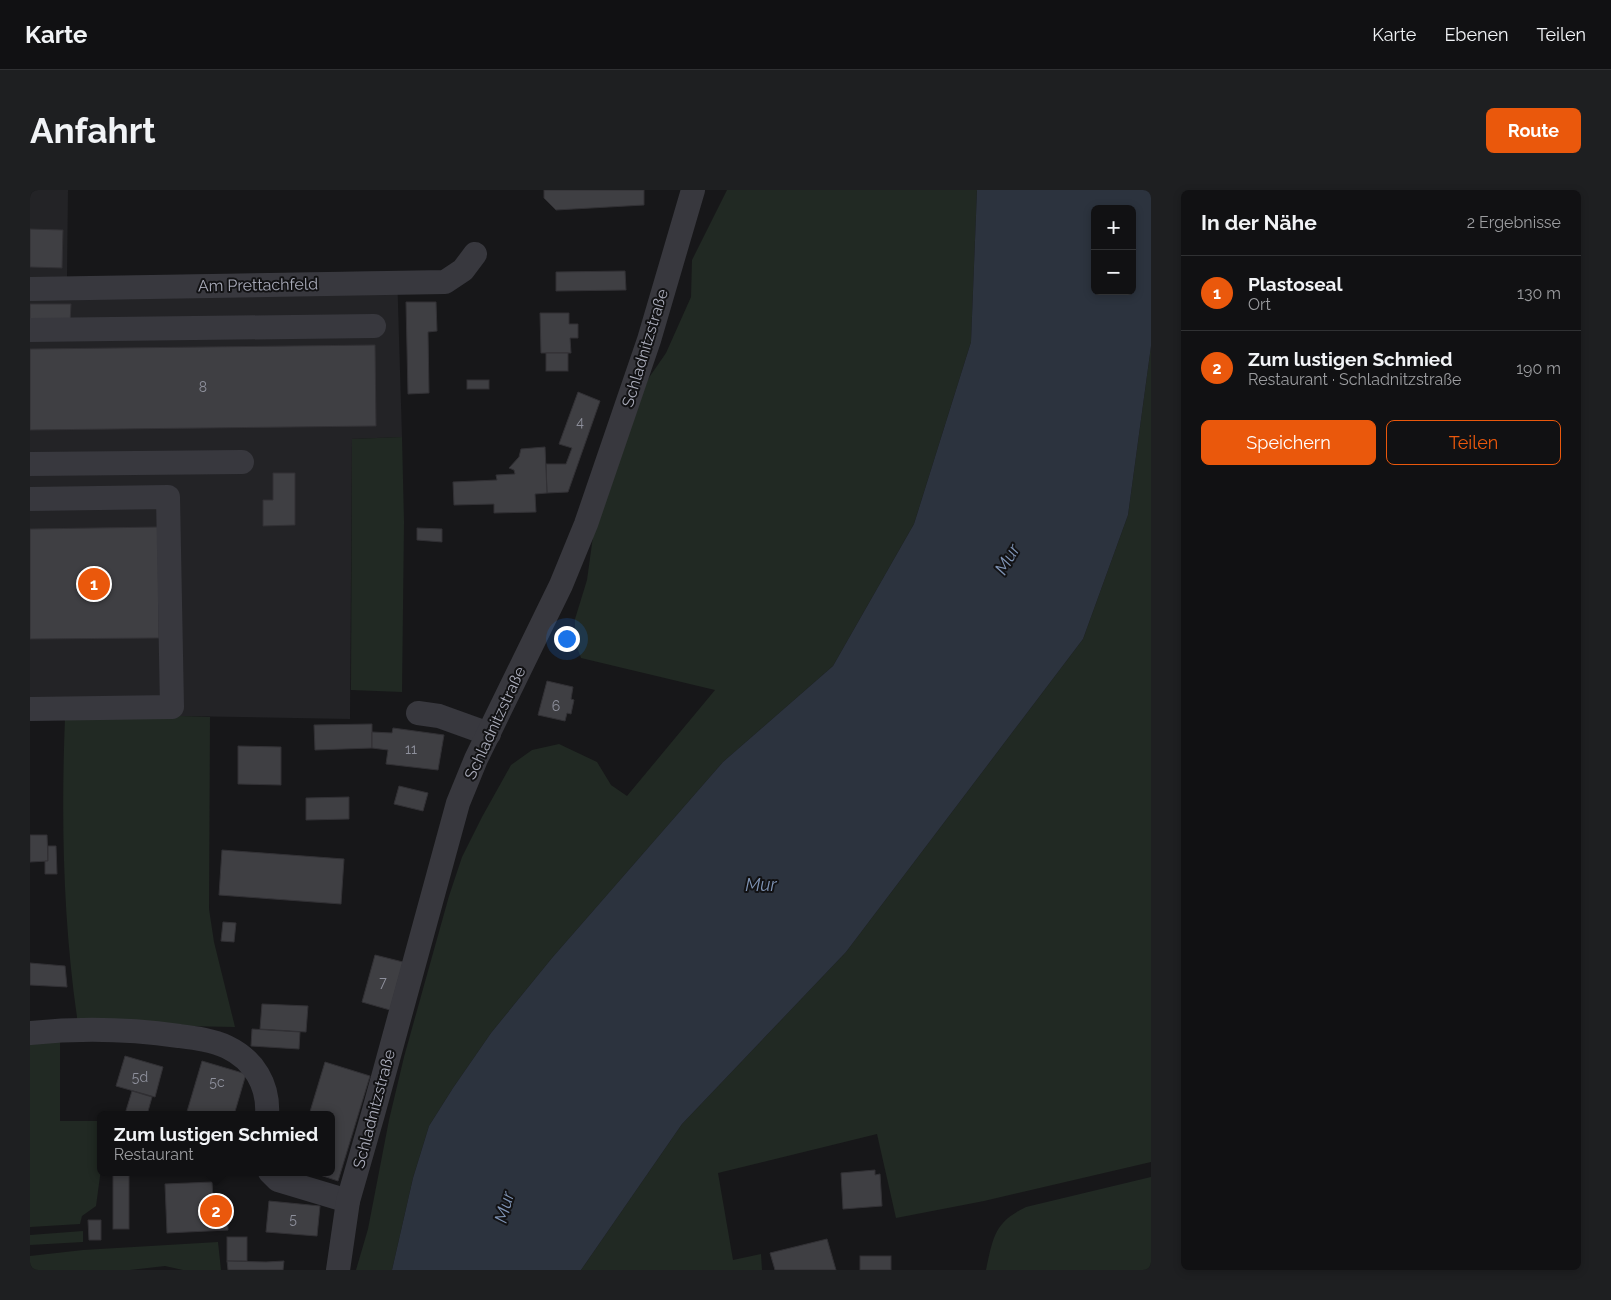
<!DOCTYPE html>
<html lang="de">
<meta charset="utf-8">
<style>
body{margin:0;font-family:Raleway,sans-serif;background:#1e1f21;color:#f1f3f6}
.controls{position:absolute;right:15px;top:15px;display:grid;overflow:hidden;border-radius:8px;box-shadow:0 2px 8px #0003}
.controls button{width:45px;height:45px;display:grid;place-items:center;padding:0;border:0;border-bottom:1px solid #303133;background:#111113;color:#f1f3f6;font:25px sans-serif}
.you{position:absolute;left:536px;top:448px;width:18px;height:18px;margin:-12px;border:4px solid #fff;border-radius:50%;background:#1a73e8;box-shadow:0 0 0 8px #1a73e833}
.badge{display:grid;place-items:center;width:32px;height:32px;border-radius:50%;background:#ea580c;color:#fff;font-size:16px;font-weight:700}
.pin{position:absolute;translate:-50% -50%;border:2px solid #fff;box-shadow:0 1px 5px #0006}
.popup{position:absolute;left:67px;top:921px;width:238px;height:65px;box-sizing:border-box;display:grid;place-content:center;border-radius:8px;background:#111113;filter:drop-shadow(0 1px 4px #0005);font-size:16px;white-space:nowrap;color:#9c9da0}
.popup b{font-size:19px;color:#f1f3f6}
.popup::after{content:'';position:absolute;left:50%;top:100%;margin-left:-10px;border:10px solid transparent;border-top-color:#111113}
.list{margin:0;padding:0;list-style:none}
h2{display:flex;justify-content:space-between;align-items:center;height:65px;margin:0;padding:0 20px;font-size:21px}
h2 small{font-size:16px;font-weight:400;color:#9c9da0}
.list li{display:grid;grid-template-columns:32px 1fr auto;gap:15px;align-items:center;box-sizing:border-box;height:75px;padding:0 20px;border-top:1px solid #303133}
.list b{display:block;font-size:19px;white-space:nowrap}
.list p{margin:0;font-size:16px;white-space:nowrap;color:#9c9da0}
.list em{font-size:16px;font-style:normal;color:#9c9da0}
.actions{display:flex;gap:10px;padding:15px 20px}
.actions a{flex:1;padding:11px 0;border:1px solid #ea580c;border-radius:8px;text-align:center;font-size:18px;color:#ea580c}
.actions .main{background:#ea580c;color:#fff}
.map{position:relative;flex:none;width:1121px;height:1080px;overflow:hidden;border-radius:8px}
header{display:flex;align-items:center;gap:30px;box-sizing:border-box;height:70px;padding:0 25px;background:#111113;border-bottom:1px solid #303133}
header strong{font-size:24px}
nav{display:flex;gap:28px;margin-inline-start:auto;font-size:18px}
.intro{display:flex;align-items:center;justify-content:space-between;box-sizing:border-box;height:120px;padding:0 30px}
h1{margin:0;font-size:35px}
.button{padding:12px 22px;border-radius:8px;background:#ea580c;color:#fff;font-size:18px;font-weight:700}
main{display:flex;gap:30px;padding:0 30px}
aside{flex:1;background:#111113;border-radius:8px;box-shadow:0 2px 8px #0003}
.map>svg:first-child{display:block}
</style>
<header>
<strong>Karte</strong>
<nav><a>Karte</a><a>Ebenen</a><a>Teilen</a></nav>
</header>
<div class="intro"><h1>Anfahrt</h1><a class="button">Route</a></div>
<main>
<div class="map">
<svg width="1121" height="1080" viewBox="0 0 1121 1080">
<rect width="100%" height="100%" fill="#171719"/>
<path fill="#232326" d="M 0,0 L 38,0 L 37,87 L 367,81 L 372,247 L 322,249 L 320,529 L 151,526 L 0,529 Z"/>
<g fill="#212923">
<path d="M 697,0 L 947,0 L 941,152 L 884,334 L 803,476 L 693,572 L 522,768 L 461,843 L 423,898 L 399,936 L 383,988 L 362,1080 L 326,1080 L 338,1039 L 359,930 L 374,867 L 419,706 L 432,667 L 452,627 L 481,575 L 502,560 L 529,554 L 567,572 L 581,595 L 597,606 L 685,500 L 551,468 L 545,452 L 545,429 L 557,390 L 564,339 L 618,189 L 636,163 L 661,107 L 662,70 Z"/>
<path d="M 1121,156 L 1121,972 L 954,1011 L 866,1028 L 847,944 L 688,983 L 703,1070 L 731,1064 L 732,1080 L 551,1080 L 652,934 L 816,762 L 1053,449 L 1098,325 Z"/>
<path d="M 372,247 L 374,332 L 372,502 L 321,500 L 322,249 Z"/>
<path d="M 151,526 L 180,527 L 179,719 L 184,752 L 205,837 L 48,834 C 33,733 31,630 35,528 Z"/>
<path d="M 30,847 L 30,931 L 71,931 L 71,979 L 66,1016 L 52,1026 L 50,1034 L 0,1037 L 0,849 Z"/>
<path d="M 1121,987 L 1121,1080 L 956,1080 C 963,1048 964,1032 996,1017 Z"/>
<path d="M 53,1041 L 53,1052 L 0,1055 L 0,1045 Z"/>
<path d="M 188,1052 L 191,1080 L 153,1080 L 135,1076 L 100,1080 L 0,1080 L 0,1066 L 53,1060 Z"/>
</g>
<path fill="#2c333e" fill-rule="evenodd" d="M 947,0 L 1121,0 L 1121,156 L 1098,325 L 1053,449 L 816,762 L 652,934 L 551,1080 L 362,1080 L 383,988 L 399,936 L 423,898 L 461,843 L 522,768 L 693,572 L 803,476 L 884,334 L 941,152 ZM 1065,19 L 1102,19 L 1102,101 L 1065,101 Z"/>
<g fill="#3f3f43" stroke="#323135">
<path d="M 514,0 L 614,0 L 614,15 L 526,20 L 514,8 Z"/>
<path d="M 0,39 L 33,40 L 32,78 L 0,77 Z"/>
<path d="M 595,81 L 596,100 L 526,101 L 526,82 Z"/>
<path d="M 376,112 L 406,112 L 407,141 L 398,142 L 399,203 L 378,204 Z"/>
<path d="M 0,114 L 41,114 L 40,133 L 0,132 Z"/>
<path d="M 510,123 L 539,123 L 539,134 L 548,134 L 548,148 L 540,148 L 541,163 L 511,163 Z"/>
<path d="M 345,155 L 346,236 L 0,240 L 0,159 Z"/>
<rect x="516" y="163" width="22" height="18"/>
<rect x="437" y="190" width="22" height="9"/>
<path d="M 548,202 L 570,211 L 538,302 L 517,303 L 516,274 L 536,274 L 542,258 L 529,254 Z"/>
<path d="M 515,257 L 517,303 L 505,304 L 506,322 L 464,323 L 464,314 L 424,315 L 423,292 L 467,290 L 466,285 L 485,284 L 484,280 L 479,278 L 489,267 L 491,259 Z"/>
<path d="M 243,283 L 265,283 L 265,335 L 233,336 L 233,310 L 243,310 Z"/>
<path d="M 128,337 L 129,448 L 0,449 L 0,339 Z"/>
<path d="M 387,338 L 412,339 L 412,352 L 387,350 Z"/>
<path d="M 517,491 L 543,497 L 541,509 L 544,510 L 541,524 L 537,523 L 535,531 L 508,525 Z"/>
<path d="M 342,534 L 342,558 L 285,560 L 284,535 Z"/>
<path d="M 363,538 L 414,545 L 408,580 L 356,574 L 358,560 L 342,558 L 342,542 L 362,543 Z"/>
<path d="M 208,556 L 251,557 L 251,595 L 208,594 Z"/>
<path d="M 369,596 L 398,603 L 393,621 L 364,614 Z"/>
<path d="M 319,607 L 319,629 L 276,630 L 276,608 Z"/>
<path d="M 0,645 L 17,645 L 18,671 L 0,672 Z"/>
<path d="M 18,656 L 26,656 L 27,684 L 15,684 L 15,671 L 18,671 Z"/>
<path d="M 192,660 L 314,669 L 311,714 L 189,705 Z"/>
<path d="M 193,732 L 206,733 L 204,752 L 191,751 Z"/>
<path d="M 345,765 L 373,772 L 360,820 L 332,812 Z"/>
<path d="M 0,773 L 35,776 L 37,797 L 0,795 Z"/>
<path d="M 232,814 L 278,816 L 276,842 L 230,839 Z"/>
<path d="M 222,839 L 270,842 L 269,859 L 221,856 Z"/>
<path d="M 95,866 L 133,877 L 125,907 L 86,896 Z"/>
<path d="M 172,871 L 216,884 L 204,925 L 156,925 Z"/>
<path d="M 295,872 L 340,886 L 308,991 L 281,982 L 301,982 L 301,925 L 279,925 Z"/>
<path d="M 102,901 L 122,907 L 117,925 L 95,924 Z"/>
<path d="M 845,980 L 845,985 L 850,984 L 852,1016 L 813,1019 L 811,983 Z"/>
<rect x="83" y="982" width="16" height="57"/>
<path d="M 182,992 L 183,1008 L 196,1007 L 198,1040 L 137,1043 L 135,994 Z"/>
<path d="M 239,1011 L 290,1016 L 287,1046 L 236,1042 Z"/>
<path d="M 58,1030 L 71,1030 L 71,1050 L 59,1050 Z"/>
<rect x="197" y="1047" width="20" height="24"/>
<path d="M 797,1049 L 806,1080 L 745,1080 L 740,1063 Z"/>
<rect x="830" y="1066" width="31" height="14"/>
<path d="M 197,1071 L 236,1072 L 254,1071 L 253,1080 L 198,1080 Z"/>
</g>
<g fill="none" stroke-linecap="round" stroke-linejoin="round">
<g stroke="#38383e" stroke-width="24">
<path d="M 0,99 L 415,92 L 433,80 L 445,64"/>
<path d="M 0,140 L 344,136"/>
<path d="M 0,274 L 212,272"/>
<path d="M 0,309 L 138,307 L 142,517 L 0,519"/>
<path d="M 388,523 L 409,526 L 459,544"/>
<path d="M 0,843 C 49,838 100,839 149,846 C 165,848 182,850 197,857 C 224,870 239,895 237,925"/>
<path d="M 240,982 L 248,990 L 318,1011"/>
<path d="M 308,1080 L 318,1011 L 343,924 L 428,613 L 446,569 L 531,395 L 556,334 L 619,150 L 663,0"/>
</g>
</g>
<g text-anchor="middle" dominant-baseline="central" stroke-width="4" stroke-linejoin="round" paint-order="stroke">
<g font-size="14" fill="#8e909c">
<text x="173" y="197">8</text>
<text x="550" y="232">4</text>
<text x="526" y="516">6</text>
<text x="381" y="559">11</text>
<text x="353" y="792">7</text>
<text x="110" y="887">5d</text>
<text x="187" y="892">5c</text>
<text x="263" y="1029">5</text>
</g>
<g font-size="16" fill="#a9abb9" stroke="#121214">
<text transform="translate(228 95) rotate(-1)">Am Prettachfeld</text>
<text transform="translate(615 158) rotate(-73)">Schladnitzstraße</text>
<text transform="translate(465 533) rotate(-65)">Schladnitzstraße</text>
<text transform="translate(344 919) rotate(-75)">Schladnitzstraße</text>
</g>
<g font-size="18" font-style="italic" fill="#7f94b5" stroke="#121214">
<text transform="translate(977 369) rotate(-60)">Mur</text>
<text x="731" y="694">Mur</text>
<text transform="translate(474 1017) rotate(-75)">Mur</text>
</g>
</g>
</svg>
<div class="controls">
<button>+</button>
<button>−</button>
</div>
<div class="you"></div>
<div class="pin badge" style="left:64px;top:394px">1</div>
<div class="pin badge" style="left:186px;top:1021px">2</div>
<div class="popup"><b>Zum lustigen Schmied</b>Restaurant</div>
</div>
<aside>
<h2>In der Nähe<small>2 Ergebnisse</small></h2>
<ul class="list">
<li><span class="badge">1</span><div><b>Plastoseal</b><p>Ort</p></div><em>130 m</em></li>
<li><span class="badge">2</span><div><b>Zum lustigen Schmied</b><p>Restaurant · Schladnitzstraße</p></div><em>190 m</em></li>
</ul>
<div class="actions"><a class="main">Speichern</a><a>Teilen</a></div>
</aside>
</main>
